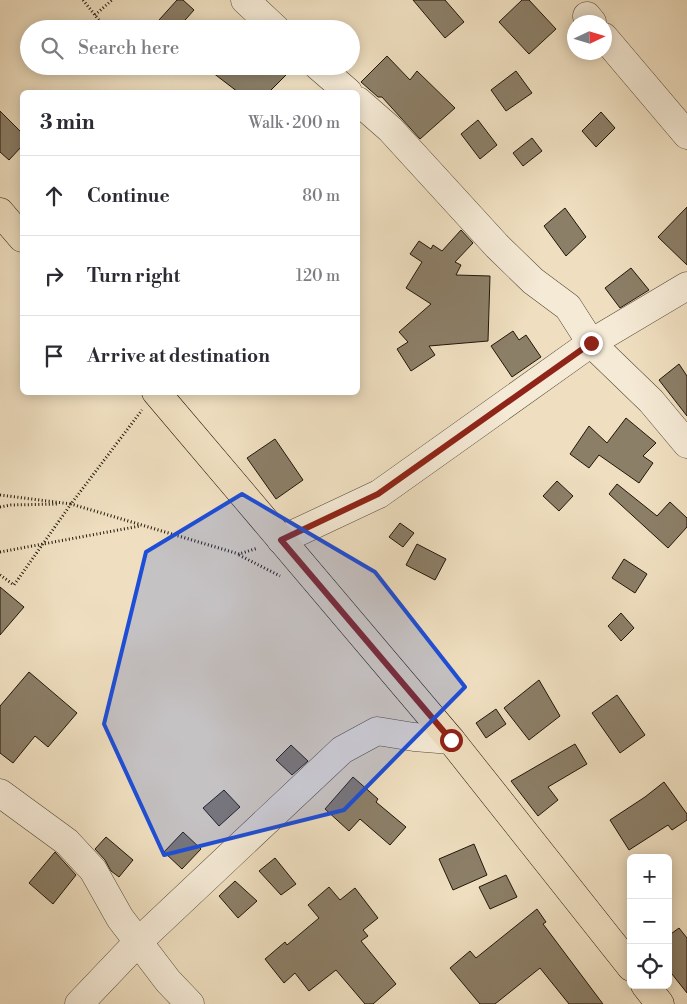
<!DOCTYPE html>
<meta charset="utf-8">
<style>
body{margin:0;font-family:"Libre Bodoni",serif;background:#f7f7f7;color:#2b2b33}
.controls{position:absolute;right:15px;bottom:15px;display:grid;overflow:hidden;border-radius:8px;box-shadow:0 2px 12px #0003}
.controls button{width:45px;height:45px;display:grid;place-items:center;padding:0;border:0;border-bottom:1px solid #e1e1e2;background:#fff;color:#2b2b33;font:25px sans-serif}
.compass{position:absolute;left:567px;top:15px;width:45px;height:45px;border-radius:50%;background:#fff;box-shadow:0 2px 12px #0003;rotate:86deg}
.stop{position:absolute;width:15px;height:15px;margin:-11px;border:4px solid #8f2418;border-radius:50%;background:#fff}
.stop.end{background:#8f2418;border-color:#fff;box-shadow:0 1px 5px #0008}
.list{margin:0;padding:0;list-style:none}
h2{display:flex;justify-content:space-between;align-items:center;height:65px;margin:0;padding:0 20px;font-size:21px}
h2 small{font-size:16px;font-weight:400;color:#7c7c81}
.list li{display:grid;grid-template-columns:32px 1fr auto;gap:15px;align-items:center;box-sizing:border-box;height:80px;padding:0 20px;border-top:1px solid #e1e1e2}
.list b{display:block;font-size:19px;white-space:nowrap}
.list em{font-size:16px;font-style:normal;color:#7c7c81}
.icon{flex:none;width:28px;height:28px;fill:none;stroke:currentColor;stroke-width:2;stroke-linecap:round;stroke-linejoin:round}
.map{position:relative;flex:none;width:687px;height:1004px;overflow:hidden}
.search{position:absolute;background:#fff;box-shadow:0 2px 12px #0003;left:20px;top:20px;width:340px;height:55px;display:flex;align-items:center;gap:12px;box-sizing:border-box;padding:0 18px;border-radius:28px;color:#7c7c81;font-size:19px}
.panel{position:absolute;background:#fff;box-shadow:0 2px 12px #0003;left:20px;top:90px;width:340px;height:305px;border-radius:8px}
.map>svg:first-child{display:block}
</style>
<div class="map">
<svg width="687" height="1004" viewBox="0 0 687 1004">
<rect width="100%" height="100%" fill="#efdfc0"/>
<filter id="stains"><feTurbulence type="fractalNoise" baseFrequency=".004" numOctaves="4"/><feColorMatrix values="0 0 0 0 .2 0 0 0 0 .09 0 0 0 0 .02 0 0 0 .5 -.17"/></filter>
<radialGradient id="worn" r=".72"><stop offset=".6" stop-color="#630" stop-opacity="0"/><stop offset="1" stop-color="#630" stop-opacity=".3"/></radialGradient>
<g fill="#8c7f68" stroke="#211609">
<path d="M 177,0 L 183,0 L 194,10 L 177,29 L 169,29 L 159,20 Z"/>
<path d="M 413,0 L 445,0 L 464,22 L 445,38 Z"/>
<path d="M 522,0 L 529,0 L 556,29 L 529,54 L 499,22 Z"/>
<path d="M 387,56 L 410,80 L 417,71 L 455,108 L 420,139 L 382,97 L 378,97 L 361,82 Z"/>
<path d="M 204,66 L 295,66 L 269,92 L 238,92 Z"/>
<path d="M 516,71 L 532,93 L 506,111 L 491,90 Z"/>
<path d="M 0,111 L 22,133 L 22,146 L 9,160 L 0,152 Z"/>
<path d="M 601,112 L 615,128 L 596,147 L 582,131 Z"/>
<path d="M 478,120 L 497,145 L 480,159 L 461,134 Z"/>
<path d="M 532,138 L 542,151 L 523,166 L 513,153 Z"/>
<path d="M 687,207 L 687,265 L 658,237 Z"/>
<path d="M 565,208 L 586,237 L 566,256 L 544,226 Z"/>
<path d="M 461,230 L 473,243 L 455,262 L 461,265 L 456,275 L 490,276 L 488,341 L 429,346 L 435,355 L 411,371 L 397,349 L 408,342 L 399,332 L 431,304 L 406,288 L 422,262 L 410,254 L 419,241 L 431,249 L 433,245 L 442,251 Z"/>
<path d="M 631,268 L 649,290 L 620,308 L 605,288 Z"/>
<path d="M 513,331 L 519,340 L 526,335 L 541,357 L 512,377 L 491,346 Z"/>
<path d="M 679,364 L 687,376 L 687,416 L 659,380 Z"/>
<path d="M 626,418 L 656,443 L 643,456 L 653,463 L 639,483 L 599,455 L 589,468 L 570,454 L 589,426 L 607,443 Z"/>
<path d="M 275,439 L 303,480 L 276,499 L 247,458 Z"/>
<path d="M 557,481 L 573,496 L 559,511 L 543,496 Z"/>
<path d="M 617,484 L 657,516 L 670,502 L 687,518 L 687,527 L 668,548 L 609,494 Z"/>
<path d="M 400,523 L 414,533 L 403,547 L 389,537 Z"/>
<path d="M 417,544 L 446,559 L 435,580 L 406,565 Z"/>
<path d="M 624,559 L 647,574 L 635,593 L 612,578 Z"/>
<path d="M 0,587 L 24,607 L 0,635 Z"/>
<path d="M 621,613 L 634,628 L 621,641 L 608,626 Z"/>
<path d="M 29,672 L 77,713 L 48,747 L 35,736 L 13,763 L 0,753 L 0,706 Z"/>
<path d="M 539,680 L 560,716 L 529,740 L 504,708 Z"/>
<path d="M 617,695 L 645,735 L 620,753 L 592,713 Z"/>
<path d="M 496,709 L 506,724 L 486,738 L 476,723 Z"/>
<path d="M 575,744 L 587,764 L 548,787 L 558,800 L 538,816 L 511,781 Z"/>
<path d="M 291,745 L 308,761 L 292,775 L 276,760 Z"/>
<path d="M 353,777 L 378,799 L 376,802 L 406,827 L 390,845 L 360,819 L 349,831 L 325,809 Z"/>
<path d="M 664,782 L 687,814 L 687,820 L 672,830 L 668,825 L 629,850 L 610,820 L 645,797 Z"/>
<path d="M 224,790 L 240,807 L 219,826 L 203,808 Z"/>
<path d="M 183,832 L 201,849 L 182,869 L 164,852 Z"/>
<path d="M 106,837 L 133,860 L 119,877 L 111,871 L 105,860 L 95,849 Z"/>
<path d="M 474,844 L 487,875 L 453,890 L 439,859 Z"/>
<path d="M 55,852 L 76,875 L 53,904 L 29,883 Z"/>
<path d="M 275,858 L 296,884 L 281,895 L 259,871 Z"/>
<path d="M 506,875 L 517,897 L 490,909 L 479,887 Z"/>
<path d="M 235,881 L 257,901 L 238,918 L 219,896 Z"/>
<path d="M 329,887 L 340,900 L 355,888 L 378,918 L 363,930 L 368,936 L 361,941 L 396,984 L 373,1004 L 365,1004 L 336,970 L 309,991 L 295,973 L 284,983 L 265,959 L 285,942 L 287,945 L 319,918 L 308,905 Z"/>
<path d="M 537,909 L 546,922 L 543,924 L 603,1004 L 569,1004 L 540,968 L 495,1004 L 480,1004 L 450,968 L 470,951 L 476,958 Z"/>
<path d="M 679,928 L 687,938 L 687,993 L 668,969 L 668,936 Z"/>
</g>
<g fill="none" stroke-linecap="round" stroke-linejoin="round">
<defs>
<g id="minor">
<path d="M 245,0 L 276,29"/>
<path d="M 587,16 L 592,22"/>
<path d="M 604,37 L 687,135"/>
<path d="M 318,66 L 348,92"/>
<path d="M 358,101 L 390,129 L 497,246 L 533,281 L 568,307 L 591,343 L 651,401 L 687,444"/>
<path d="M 281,540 L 379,494 L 591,343 L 687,286"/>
<path d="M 0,793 L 67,842 L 93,870 L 120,918 L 168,981 L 190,1004"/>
<path d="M 79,1004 L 138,942 L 342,750 L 377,731 L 414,737 L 451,740"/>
</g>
<g id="major">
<path d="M 0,212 L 22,238"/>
<path d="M 156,392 L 451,740 L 631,967"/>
<path d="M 645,985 L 660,1004"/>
</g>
</defs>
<use href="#minor" stroke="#544837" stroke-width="29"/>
<use href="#major" stroke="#211609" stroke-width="29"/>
<g stroke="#211609" stroke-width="3" stroke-dasharray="1 2.5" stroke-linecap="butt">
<path d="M 83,0 L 106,29"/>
<path d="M 95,15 L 112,0"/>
<path d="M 0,495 L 71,504 L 142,410"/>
<path d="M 0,507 L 11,505 L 59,504"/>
<path d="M 0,552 L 140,526"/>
<path d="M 239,555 L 280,576"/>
<path d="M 0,575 L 14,585 L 71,504 L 239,554 L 258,548"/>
</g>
<use href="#minor" stroke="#f5ead6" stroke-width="28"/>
<use href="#major" stroke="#efdfc0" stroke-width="28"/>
</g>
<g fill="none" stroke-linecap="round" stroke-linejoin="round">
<path stroke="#8f2418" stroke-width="6" d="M 451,740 L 281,540 L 378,494 L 591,343"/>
</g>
<path fill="#1d4ed8" fill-opacity="0.2" stroke="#1d4ed8" stroke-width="4" stroke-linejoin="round" d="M 242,494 L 375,572 L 465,687 L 344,810 L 164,855 L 104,724 L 146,552 Z"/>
<rect width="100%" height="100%" filter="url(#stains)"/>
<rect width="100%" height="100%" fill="url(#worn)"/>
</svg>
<div class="controls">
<button>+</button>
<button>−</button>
<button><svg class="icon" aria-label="locate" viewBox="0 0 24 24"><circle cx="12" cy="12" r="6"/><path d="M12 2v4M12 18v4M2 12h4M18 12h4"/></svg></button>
</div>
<svg class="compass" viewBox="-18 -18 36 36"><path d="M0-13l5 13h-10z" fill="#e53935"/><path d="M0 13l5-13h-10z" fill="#7c7c81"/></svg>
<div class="stop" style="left:451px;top:740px"></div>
<div class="stop end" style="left:591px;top:343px"></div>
<div class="search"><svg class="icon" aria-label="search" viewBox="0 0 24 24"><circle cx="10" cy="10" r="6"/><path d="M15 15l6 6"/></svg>Search here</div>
<section class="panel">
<h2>3 min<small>Walk · 200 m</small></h2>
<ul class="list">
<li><svg class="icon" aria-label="ahead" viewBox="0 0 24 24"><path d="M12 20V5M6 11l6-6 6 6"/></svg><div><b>Continue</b></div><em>80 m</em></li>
<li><svg class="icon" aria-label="right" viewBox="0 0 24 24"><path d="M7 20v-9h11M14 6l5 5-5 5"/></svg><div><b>Turn right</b></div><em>120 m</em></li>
<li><svg class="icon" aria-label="arrive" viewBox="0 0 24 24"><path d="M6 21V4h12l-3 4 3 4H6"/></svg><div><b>Arrive at destination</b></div></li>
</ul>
</section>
</div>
